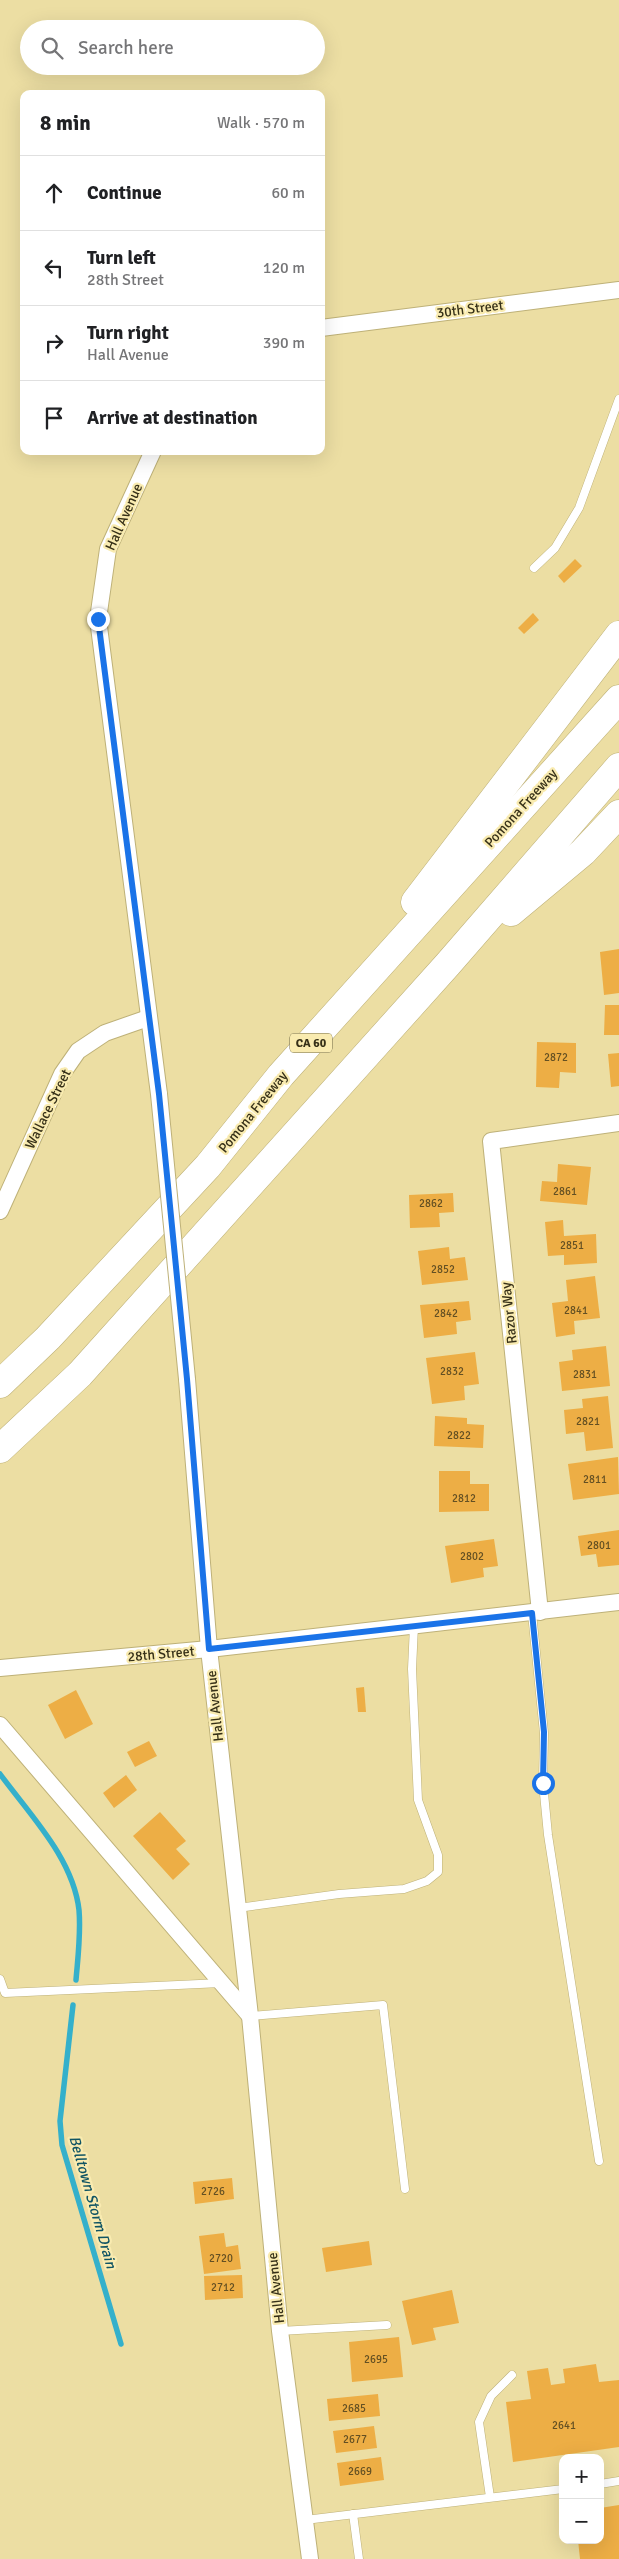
<!DOCTYPE html>
<meta charset="utf-8">
<style>
body{margin:0;font-family:Signika,sans-serif;background:#f2f2f2;color:#202124}
.controls{position:absolute;right:15px;bottom:15px;display:grid;overflow:hidden;border-radius:10px;box-shadow:0 5px 20px #0002}
.controls button{width:45px;height:45px;display:grid;place-items:center;padding:0;border:0;border-bottom:1px solid #e0e0e0;background:#fff;color:#202124;font:25px sans-serif}
.stop{position:absolute;width:15px;height:15px;margin:-11px;border:4px solid #1a73e8;border-radius:50%;background:#fff}
.stop.end{background:#1a73e8;border-color:#fff;box-shadow:0 1px 5px #0008}
.list{margin:0;padding:0;list-style:none}
h2{display:flex;justify-content:space-between;align-items:center;height:65px;margin:0;padding:0 20px;font-size:21px}
h2 small{font-size:16px;font-weight:400;color:#757577}
.list li{display:grid;grid-template-columns:32px 1fr auto;gap:15px;align-items:center;box-sizing:border-box;height:75px;padding:0 20px;border-top:1px solid #e0e0e0}
.list b{display:block;font-size:19px;white-space:nowrap}
.list p{margin:0;font-size:16px;white-space:nowrap;color:#757577}
.list em{font-size:16px;font-style:normal;color:#757577}
.icon{flex:none;width:28px;height:28px;fill:none;stroke:currentColor;stroke-width:2;stroke-linecap:round;stroke-linejoin:round}
.map{position:relative;flex:none;width:619px;height:2559px;overflow:hidden}
.search{position:absolute;background:#fff;box-shadow:0 5px 20px #0002;left:20px;top:20px;width:305px;height:55px;display:flex;align-items:center;gap:12px;box-sizing:border-box;padding:0 18px;border-radius:28px;color:#757577;font-size:19px}
.panel{position:absolute;background:#fff;box-shadow:0 5px 20px #0002;left:20px;top:90px;width:305px;height:365px;border-radius:10px}
.map>svg:first-child{display:block}
</style>
<div class="map">
<svg width="619" height="2559" viewBox="0 0 619 2559">
<rect width="100%" height="100%" fill="#ecdea3"/>
<g fill="none" stroke-linecap="round" stroke-linejoin="round">
<g stroke="#34b0cb" stroke-width="5.5">
<path d="M 0,1774 C 30,1815 73,1858 79,1910 C 81,1934 78,1956 76,1980"/>
<path d="M 73,2005 L 60,2121 L 62,2145 L 121,2344"/>
</g>
</g>
<g fill="#edae45">
<path d="M 575,559 L 582,566 L 564,583 L 558,576 Z"/>
<path d="M 533,613 L 539,620 L 524,634 L 518,628 Z"/>
<path d="M 619,949 L 619,993 L 604,995 L 600,952 Z"/>
<path d="M 605,1005 L 619,1005 L 619,1035 L 604,1035 Z"/>
<path d="M 537,1042 L 576,1043 L 576,1073 L 560,1072 L 559,1088 L 536,1087 Z"/>
<path d="M 619,1053 L 619,1086 L 611,1087 L 608,1054 Z"/>
<path d="M 558,1164 L 591,1167 L 587,1205 L 540,1201 L 542,1181 L 557,1182 Z"/>
<path d="M 453,1193 L 454,1212 L 439,1213 L 440,1227 L 410,1228 L 409,1195 Z"/>
<path d="M 563,1220 L 564,1236 L 596,1234 L 597,1263 L 564,1265 L 564,1255 L 548,1256 L 545,1222 Z"/>
<path d="M 449,1247 L 450,1259 L 465,1257 L 468,1280 L 422,1285 L 418,1251 Z"/>
<path d="M 595,1276 L 600,1318 L 574,1321 L 575,1334 L 556,1337 L 552,1303 L 568,1301 L 566,1280 Z"/>
<path d="M 469,1301 L 471,1320 L 456,1322 L 457,1334 L 424,1338 L 420,1305 Z"/>
<path d="M 606,1346 L 610,1386 L 562,1391 L 559,1362 L 573,1360 L 572,1350 Z"/>
<path d="M 475,1352 L 479,1384 L 464,1386 L 465,1400 L 432,1404 L 426,1358 Z"/>
<path d="M 608,1396 L 613,1448 L 586,1451 L 584,1432 L 566,1434 L 564,1410 L 583,1408 L 582,1399 Z"/>
<path d="M 435,1416 L 467,1418 L 467,1424 L 484,1425 L 483,1448 L 434,1446 Z"/>
<path d="M 618,1457 L 619,1494 L 573,1500 L 568,1464 Z"/>
<path d="M 439,1471 L 470,1471 L 470,1484 L 489,1484 L 489,1511 L 439,1512 Z"/>
<path d="M 619,1530 L 619,1565 L 598,1567 L 596,1554 L 581,1556 L 578,1536 Z"/>
<path d="M 494,1539 L 498,1566 L 483,1568 L 484,1577 L 451,1583 L 445,1546 Z"/>
<path d="M 364,1687 L 366,1712 L 358,1712 L 356,1688 Z"/>
<path d="M 76,1690 L 93,1724 L 65,1739 L 48,1705 Z"/>
<path d="M 149,1741 L 157,1756 L 135,1767 L 127,1752 Z"/>
<path d="M 126,1775 L 137,1790 L 114,1808 L 103,1793 Z"/>
<path d="M 160,1812 L 186,1841 L 176,1849 L 190,1864 L 173,1880 L 133,1836 Z"/>
<path d="M 232,2178 L 234,2199 L 195,2204 L 193,2182 Z"/>
<path d="M 224,2233 L 226,2247 L 238,2245 L 241,2269 L 204,2274 L 199,2236 Z"/>
<path d="M 369,2241 L 372,2265 L 326,2272 L 322,2248 Z"/>
<path d="M 242,2275 L 243,2298 L 205,2300 L 204,2276 Z"/>
<path d="M 452,2290 L 459,2323 L 433,2328 L 436,2340 L 412,2345 L 402,2301 Z"/>
<path d="M 399,2337 L 403,2377 L 352,2382 L 349,2342 Z"/>
<path d="M 596,2364 L 599,2382 L 619,2380 L 619,2447 L 513,2462 L 506,2402 L 531,2399 L 527,2371 L 548,2368 L 551,2385 L 565,2383 L 563,2369 Z"/>
<path d="M 378,2394 L 380,2416 L 329,2421 L 327,2399 Z"/>
<path d="M 374,2426 L 377,2448 L 336,2453 L 333,2431 Z"/>
<path d="M 381,2457 L 384,2480 L 340,2486 L 337,2463 Z"/>
<path d="M 619,2505 L 619,2559 L 580,2559 L 578,2540 L 600,2540 L 600,2508 Z"/>
</g>
<g fill="none" stroke-linecap="round" stroke-linejoin="round">
<defs>
<g id="service">
<path d="M 534,568 L 555,548 L 579,508 L 619,399"/>
<path d="M 532,1613 L 544,1733 L 543,1783 L 548,1835 L 599,2161"/>
<path d="M 238,1908 L 339,1894 L 404,1889 L 427,1881 L 438,1872 L 438,1855 L 418,1800 L 412,1669 L 414,1626"/>
<path d="M 0,1979 L 5,1993 L 221,1983"/>
<path d="M 250,2016 L 383,2005 L 405,2189"/>
<path d="M 280,2331 L 387,2325"/>
<path d="M 600,2484 L 619,2481"/>
<path d="M 490,2497 L 479,2422 L 491,2396 L 512,2375"/>
<path d="M 353,2514 L 359,2559"/>
<path d="M 305,2520 L 563,2489"/>
</g>
<g id="minor">
<path d="M 321,328 L 619,290"/>
<path d="M 153,451 L 108,549 L 98,619 L 159,1094"/>
<path d="M 0,1211 L 62,1074 L 78,1051 L 105,1033 L 148,1018"/>
<path d="M 187,1379 L 209,1649 L 250,2016 L 280,2331 L 310,2559"/>
<path d="M 540,1612 L 491,1141 L 619,1123"/>
<path d="M 0,1668 L 209,1649 L 619,1602"/>
<path d="M 0,1725 L 250,2016"/>
</g>
<g id="motorway">
<path d="M 415,902 L 619,635"/>
<path d="M 511,912 L 583,852 L 619,814"/>
<path d="M 0,1384 L 48,1338 L 208,1166 L 281,1075 L 619,699"/>
<path d="M 0,1449 L 80,1374 L 448,964 L 619,767"/>
</g>
</defs>
<use href="#service" stroke="#beb178" stroke-width="9"/>
<use href="#minor" stroke="#beb178" stroke-width="18"/>
<use href="#motorway" stroke="#beb178" stroke-width="29"/>
<use href="#service" stroke="#fff" stroke-width="8"/>
<use href="#minor" stroke="#fff" stroke-width="16"/>
<use href="#motorway" stroke="#fff" stroke-width="28"/>
<defs>
<path id="minor-bridge" d="M 159,1094 L 187,1379"/>
</defs>
<use href="#minor-bridge" stroke="#beb178" stroke-width="18" stroke-linecap="butt"/>
<use href="#minor-bridge" stroke="#fff" stroke-width="16"/>
</g>
<g fill="none" stroke-linecap="round" stroke-linejoin="round">
<path stroke="#1a73e8" stroke-width="6" d="M 98,619 L 159,1094 L 187,1379 L 209,1649 L 532,1613 L 544,1732 L 543,1783"/>
</g>
<g text-anchor="middle" dominant-baseline="central" stroke-width="4.5" stroke-linejoin="round" paint-order="stroke">
<g font-size="11" fill="#645023">
<text x="556" y="1057">2872</text>
<text x="565" y="1191">2861</text>
<text x="431" y="1203">2862</text>
<text x="572" y="1245">2851</text>
<text x="443" y="1269">2852</text>
<text x="576" y="1310">2841</text>
<text x="446" y="1313">2842</text>
<text x="452" y="1371">2832</text>
<text x="585" y="1374">2831</text>
<text x="588" y="1421">2821</text>
<text x="459" y="1435">2822</text>
<text x="595" y="1479">2811</text>
<text x="464" y="1498">2812</text>
<text x="599" y="1545">2801</text>
<text x="472" y="1556">2802</text>
<text x="213" y="2191">2726</text>
<text x="221" y="2258">2720</text>
<text x="223" y="2287">2712</text>
<text x="376" y="2359">2695</text>
<text x="354" y="2408">2685</text>
<text x="564" y="2425">2641</text>
<text x="355" y="2439">2677</text>
<text x="360" y="2471">2669</text>
</g>
<rect fill="#f9ebb0" stroke="#706846" stroke-width="1" x="290" y="1033.5" width="42" height="19" rx="4"/>
<g font-size="12" font-weight="bold" fill="#363018">
<text x="311" y="1043">CA 60</text>
</g>
<g font-size="14" fill="#363018" stroke="#f9ebb0">
<text transform="translate(470 309) rotate(-7)">30th Street</text>
<text transform="translate(124 517) rotate(-66)">Hall Avenue</text>
<text transform="translate(521 808) rotate(-48)">Pomona Freeway</text>
<text transform="translate(48 1109) rotate(-64)">Wallace Street</text>
<text transform="translate(253 1112) rotate(-51)">Pomona Freeway</text>
<text transform="translate(509 1313) rotate(-96)">Razor Way</text>
<text transform="translate(161 1654) rotate(-5)">28th Street</text>
<text transform="translate(215 1706) rotate(-96)">Hall Avenue</text>
<text transform="translate(276 2288) rotate(-96)">Hall Avenue</text>
</g>
<g font-size="15" font-style="italic" fill="#105463" stroke="#f9ebb0">
<text transform="translate(93 2202) rotate(74)">Belltown Storm Drain</text>
</g>
</g>
</svg>
<div class="controls">
<button>+</button>
<button>−</button>
</div>
<div class="stop" style="left:543px;top:1783px"></div>
<div class="stop end" style="left:98px;top:619px"></div>
<div class="search"><svg class="icon" aria-label="search" viewBox="0 0 24 24"><circle cx="10" cy="10" r="6"/><path d="M15 15l6 6"/></svg>Search here</div>
<section class="panel">
<h2>8 min<small>Walk · 570 m</small></h2>
<ul class="list">
<li><svg class="icon" aria-label="ahead" viewBox="0 0 24 24"><path d="M12 20V5M6 11l6-6 6 6"/></svg><div><b>Continue</b></div><em>60 m</em></li>
<li><svg class="icon" aria-label="left" viewBox="0 0 24 24"><path d="M17 20v-9H6M10 6l-5 5 5 5"/></svg><div><b>Turn left</b><p>28th Street</p></div><em>120 m</em></li>
<li><svg class="icon" aria-label="right" viewBox="0 0 24 24"><path d="M7 20v-9h11M14 6l5 5-5 5"/></svg><div><b>Turn right</b><p>Hall Avenue</p></div><em>390 m</em></li>
<li><svg class="icon" aria-label="arrive" viewBox="0 0 24 24"><path d="M6 21V4h12l-3 4 3 4H6"/></svg><div><b>Arrive at destination</b></div></li>
</ul>
</section>
</div>
